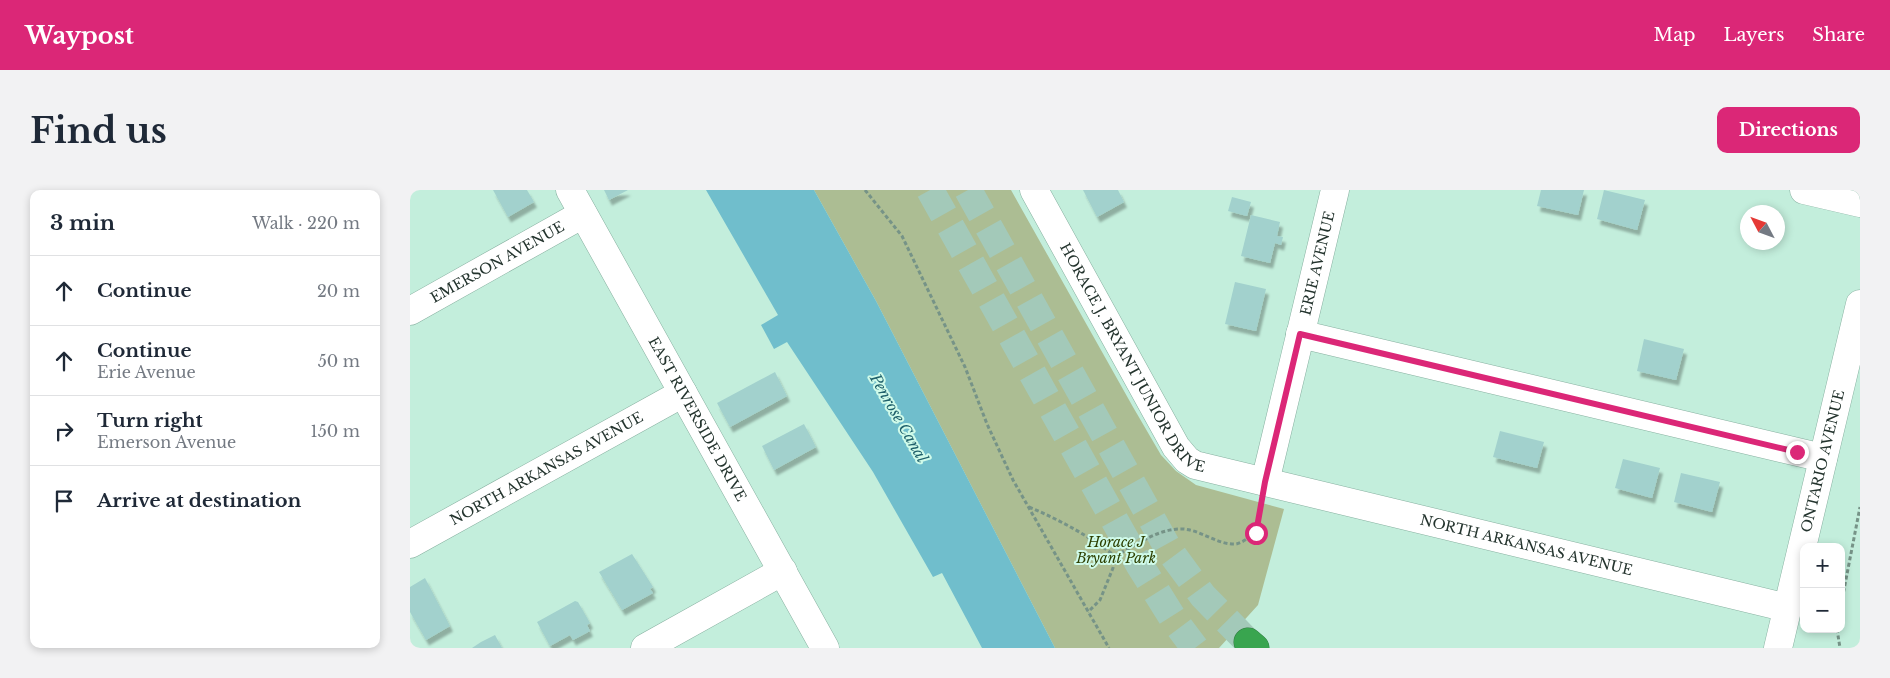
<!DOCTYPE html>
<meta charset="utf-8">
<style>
body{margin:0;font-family:"Libre Baskerville",serif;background:#f2f2f3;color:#1f2937}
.controls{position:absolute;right:15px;bottom:15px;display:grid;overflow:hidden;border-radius:10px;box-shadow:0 2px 8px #0003}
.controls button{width:45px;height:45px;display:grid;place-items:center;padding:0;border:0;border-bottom:1px solid #e0e1e3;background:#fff;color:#1f2937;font:25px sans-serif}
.compass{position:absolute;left:1330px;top:15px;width:45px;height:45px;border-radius:50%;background:#fff;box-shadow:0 2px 8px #0003;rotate:311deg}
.stop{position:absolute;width:15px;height:15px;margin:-11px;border:4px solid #db2777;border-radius:50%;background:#fff}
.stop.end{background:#db2777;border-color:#fff;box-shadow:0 1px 5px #0008}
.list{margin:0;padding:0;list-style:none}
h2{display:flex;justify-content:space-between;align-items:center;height:65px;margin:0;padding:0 20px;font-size:21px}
h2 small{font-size:16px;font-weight:400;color:#747a83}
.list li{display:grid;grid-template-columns:32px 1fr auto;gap:15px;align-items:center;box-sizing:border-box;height:70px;padding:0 20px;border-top:1px solid #e0e1e3}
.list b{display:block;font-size:19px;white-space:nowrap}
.list p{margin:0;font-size:16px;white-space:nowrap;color:#747a83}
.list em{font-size:16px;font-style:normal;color:#747a83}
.icon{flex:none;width:28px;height:28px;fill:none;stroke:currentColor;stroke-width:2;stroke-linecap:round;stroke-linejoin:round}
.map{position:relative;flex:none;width:1450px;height:458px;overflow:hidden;border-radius:10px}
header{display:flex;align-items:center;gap:30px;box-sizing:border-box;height:70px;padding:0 25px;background:#db2777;color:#fff}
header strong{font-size:24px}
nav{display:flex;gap:28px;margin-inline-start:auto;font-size:18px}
.intro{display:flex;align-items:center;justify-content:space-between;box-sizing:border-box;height:120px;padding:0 30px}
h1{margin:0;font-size:35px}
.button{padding:12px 22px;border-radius:10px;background:#db2777;color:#fff;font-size:18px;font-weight:700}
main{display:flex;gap:30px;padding:0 30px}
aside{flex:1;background:#fff;border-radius:10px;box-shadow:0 2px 8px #0003}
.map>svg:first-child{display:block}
</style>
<header>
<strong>Waypost</strong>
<nav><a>Map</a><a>Layers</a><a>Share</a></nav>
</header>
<div class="intro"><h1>Find us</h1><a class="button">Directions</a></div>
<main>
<aside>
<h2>3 min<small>Walk · 220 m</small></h2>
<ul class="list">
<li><svg class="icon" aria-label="ahead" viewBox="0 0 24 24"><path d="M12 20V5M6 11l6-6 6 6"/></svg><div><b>Continue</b></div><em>20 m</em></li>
<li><svg class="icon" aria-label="ahead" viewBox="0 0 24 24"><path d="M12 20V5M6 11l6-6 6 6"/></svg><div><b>Continue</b><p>Erie Avenue</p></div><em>50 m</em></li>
<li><svg class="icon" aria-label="right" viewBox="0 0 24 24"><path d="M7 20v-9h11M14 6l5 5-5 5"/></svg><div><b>Turn right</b><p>Emerson Avenue</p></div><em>150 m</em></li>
<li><svg class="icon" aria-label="arrive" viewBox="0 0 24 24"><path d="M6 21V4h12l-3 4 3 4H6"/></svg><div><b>Arrive at destination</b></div></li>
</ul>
</aside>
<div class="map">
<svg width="1450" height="458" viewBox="0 0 1450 458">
<defs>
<filter id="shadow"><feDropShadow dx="3" dy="5.5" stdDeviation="1" flood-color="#0004"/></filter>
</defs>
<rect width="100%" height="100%" fill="#c3eedc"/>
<path fill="#acbd93" d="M 404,0 L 601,0 L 723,217 L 751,265 L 766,281 L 786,295 L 874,319 L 848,415 L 809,458 L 645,458 L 466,111 Z"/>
<path fill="#70becc" d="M 296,0 L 404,0 L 466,111 L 645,458 L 572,458 L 532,383 L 523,387 L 463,282 L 377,152 L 364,159 L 351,135 L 368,125 Z"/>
<g fill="#a2d1cd" filter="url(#shadow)">
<path d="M 83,0 L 117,0 L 124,12 L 98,27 Z"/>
<path d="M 194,0 L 218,0 L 199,10 Z"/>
<path d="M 673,0 L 708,0 L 714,12 L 687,27 Z"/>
<path d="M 1131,0 L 1174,0 L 1168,25 L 1127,16 Z"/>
<path d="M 1194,0 L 1235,10 L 1227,40 L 1187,29 Z"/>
<path d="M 822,7 L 841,12 L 837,26 L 818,21 Z"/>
<path d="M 841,25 L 870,32 L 867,46 L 873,47 L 871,55 L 865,53 L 860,73 L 831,66 Z"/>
<path d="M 825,92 L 856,99 L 846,141 L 815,134 Z"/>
<path d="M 1234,149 L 1274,159 L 1266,190 L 1227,181 Z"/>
<path d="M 365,182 L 377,206 L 320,237 L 307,213 Z"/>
<path d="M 394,234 L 406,257 L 364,280 L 352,256 Z"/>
<path d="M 1090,241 L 1134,252 L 1127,278 L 1083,267 Z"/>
<path d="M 1213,269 L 1250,278 L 1242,308 L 1205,298 Z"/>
<path d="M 1271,283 L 1310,292 L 1302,322 L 1264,312 Z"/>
<path d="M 222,364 L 243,397 L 240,399 L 243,403 L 212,420 L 189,382 Z"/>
<path d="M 15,388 L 40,436 L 16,450 L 0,422 L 0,397 Z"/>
<path d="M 165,411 L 168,412 L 180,433 L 177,435 L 180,441 L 163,450 L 160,445 L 140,456 L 127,432 Z"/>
<path d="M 85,445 L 92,458 L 62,458 L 71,452 Z"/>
</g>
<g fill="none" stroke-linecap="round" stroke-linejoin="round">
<g stroke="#a3c9b9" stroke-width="28" stroke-dasharray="28 14" stroke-linecap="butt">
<path d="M 520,0 L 729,374 L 764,430 L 785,458"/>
<path d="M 558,0 L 759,360 L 793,406 L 838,452"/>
</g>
<defs>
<g id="minor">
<path id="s1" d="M 160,0 L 415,458"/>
<path id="s2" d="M 624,0 L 766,257 L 777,270 L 785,275 L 1378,418"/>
<path d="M 1394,0 L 1450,13"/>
<path id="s3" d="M 0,121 L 173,24"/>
<path d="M 890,144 L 1413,268"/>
<path id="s4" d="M 855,292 L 925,0"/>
<path id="s5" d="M 0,354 L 273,203"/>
<path d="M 235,458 L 373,381"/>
<path id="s6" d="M 1368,458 L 1450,114"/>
</g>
<path id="highway" d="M 838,452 L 845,458"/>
</defs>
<use href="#minor" stroke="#87b0a0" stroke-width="29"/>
<use href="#highway" stroke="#327d43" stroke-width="29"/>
<g stroke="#769387" stroke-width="3" stroke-dasharray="4 2.5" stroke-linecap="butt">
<path d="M 455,0 L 492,46 L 555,177 L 577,234 L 603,290 L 699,458"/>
<path d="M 619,317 C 650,330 679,346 705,366 L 703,378 L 690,410 L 678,422"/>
<path d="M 705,366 C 726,355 749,338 773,339 C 791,340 807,355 826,354 C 832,353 841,346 846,343 L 851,317"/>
<path d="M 1431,415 L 1450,317"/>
<path d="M 1427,439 L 1430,458"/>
</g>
<use href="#minor" stroke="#fff" stroke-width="28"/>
<use href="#highway" stroke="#39a54f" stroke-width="28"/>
</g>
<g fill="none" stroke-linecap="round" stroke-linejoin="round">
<path stroke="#db2777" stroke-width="6" d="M 846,343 L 855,292 L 890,144 L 1387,262"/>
</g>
<g text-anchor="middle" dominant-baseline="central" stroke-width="4" stroke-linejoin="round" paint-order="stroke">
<g font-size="14" fill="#24342e" stroke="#d0fbea">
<text stroke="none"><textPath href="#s3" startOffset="100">EMERSON AVENUE</textPath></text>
<text stroke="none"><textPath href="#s4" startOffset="225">ERIE AVENUE</textPath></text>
<text stroke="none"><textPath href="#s2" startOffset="196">HORACE J. BRYANT JUNIOR DRIVE</textPath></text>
<text stroke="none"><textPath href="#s1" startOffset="262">EAST RIVERSIDE DRIVE</textPath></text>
<text stroke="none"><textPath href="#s6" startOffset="192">ONTARIO AVENUE</textPath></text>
<text stroke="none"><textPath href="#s5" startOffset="156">NORTH ARKANSAS AVENUE</textPath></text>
<text stroke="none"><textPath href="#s2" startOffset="661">NORTH ARKANSAS AVENUE</textPath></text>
</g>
<g font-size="14" font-style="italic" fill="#2c3f00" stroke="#d0fbea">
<text x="706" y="352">Horace J<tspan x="706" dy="16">Bryant Park</tspan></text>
</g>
<g font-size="15" font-style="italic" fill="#1f606b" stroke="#d0fbea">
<text transform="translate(489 228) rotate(60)">Penrose Canal</text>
</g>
</g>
</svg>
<div class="controls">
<button>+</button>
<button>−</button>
</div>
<svg class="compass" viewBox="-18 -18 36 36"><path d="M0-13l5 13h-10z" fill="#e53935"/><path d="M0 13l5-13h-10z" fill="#747a83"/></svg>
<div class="stop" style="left:846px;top:343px"></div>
<div class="stop end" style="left:1387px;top:262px"></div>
</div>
</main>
